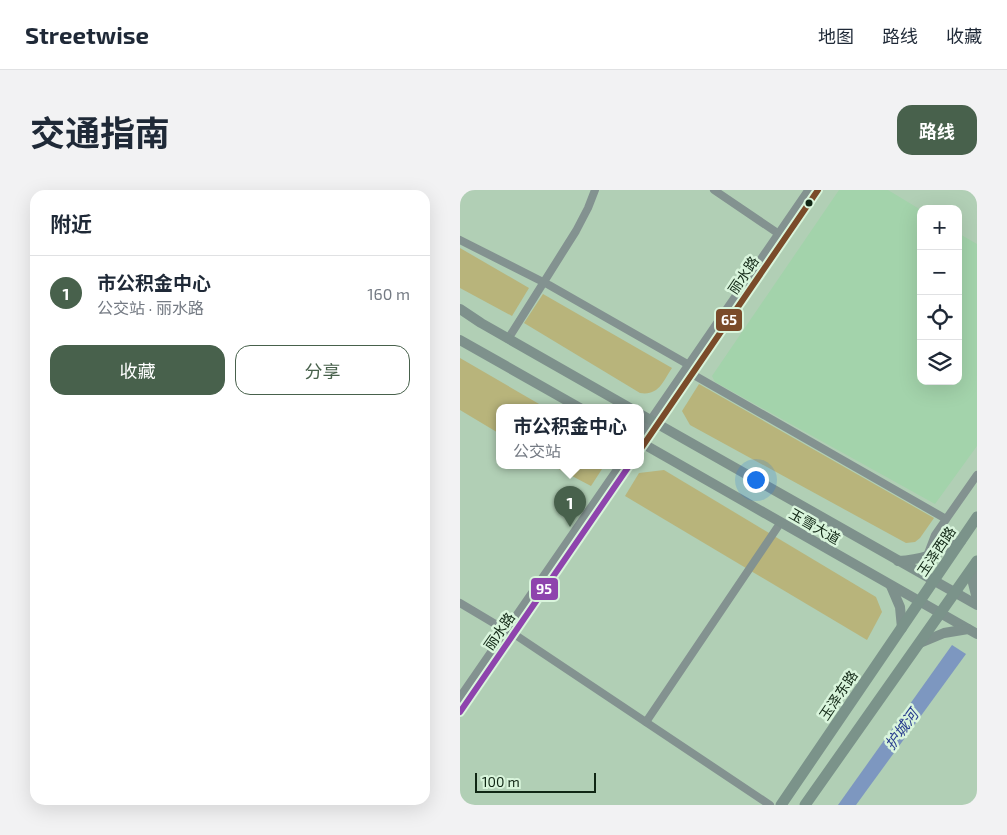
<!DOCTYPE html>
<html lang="zh">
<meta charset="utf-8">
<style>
body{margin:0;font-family:"Exo 2","Noto Sans SC",sans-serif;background:#f2f2f3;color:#1f2937}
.controls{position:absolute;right:15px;top:15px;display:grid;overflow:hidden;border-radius:10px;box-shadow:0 5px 20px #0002}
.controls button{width:45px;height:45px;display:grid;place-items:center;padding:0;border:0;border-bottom:1px solid #e0e1e3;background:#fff;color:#1f2937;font:25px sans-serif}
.scale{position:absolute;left:15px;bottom:12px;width:121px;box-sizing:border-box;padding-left:5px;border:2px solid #102614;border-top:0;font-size:14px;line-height:18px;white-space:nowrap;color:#102614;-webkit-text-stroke:4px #d9f5dc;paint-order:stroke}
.you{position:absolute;left:295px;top:289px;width:18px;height:18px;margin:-12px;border:4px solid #fff;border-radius:50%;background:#1a73e8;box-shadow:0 0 0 8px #1a73e833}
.badge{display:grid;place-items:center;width:32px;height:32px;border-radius:50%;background:#48614c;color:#fff;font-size:16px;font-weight:700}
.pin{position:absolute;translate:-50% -41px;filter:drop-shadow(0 1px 2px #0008)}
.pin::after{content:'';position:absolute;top:26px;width:18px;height:15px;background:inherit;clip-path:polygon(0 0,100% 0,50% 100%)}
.popup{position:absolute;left:36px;top:214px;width:148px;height:65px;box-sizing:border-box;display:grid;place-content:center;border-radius:10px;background:#fff;filter:drop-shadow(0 1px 4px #0005);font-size:16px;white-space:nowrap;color:#747a83}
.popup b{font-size:19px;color:#1f2937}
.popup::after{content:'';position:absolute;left:50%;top:100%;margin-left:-10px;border:10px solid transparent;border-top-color:#fff}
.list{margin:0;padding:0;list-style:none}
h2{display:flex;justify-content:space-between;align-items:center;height:65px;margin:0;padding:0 20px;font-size:21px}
h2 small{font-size:16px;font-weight:400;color:#747a83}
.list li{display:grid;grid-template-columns:32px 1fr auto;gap:15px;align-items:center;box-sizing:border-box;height:75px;padding:0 20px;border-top:1px solid #e0e1e3}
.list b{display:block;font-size:19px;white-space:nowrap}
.list p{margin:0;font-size:16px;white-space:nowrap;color:#747a83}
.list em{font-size:16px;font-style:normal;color:#747a83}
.actions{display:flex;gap:10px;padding:15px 20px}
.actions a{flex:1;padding:11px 0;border:1px solid #48614c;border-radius:15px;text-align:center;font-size:18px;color:#48614c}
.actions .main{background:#48614c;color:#fff}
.icon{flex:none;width:28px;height:28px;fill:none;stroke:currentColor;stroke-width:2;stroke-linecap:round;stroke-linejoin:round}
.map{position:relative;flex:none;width:517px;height:615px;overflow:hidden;border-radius:15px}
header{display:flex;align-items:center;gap:30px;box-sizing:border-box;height:70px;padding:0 25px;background:#fff;border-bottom:1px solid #e0e1e3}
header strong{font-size:24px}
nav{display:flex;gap:28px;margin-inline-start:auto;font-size:18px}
.intro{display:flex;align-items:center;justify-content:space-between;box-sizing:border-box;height:120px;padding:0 30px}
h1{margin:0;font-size:35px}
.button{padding:12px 22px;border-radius:15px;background:#48614c;color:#fff;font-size:18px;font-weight:700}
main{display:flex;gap:30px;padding:0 30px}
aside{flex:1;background:#fff;border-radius:15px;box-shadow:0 5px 20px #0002}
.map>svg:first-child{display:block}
</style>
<header>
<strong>Streetwise</strong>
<nav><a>地图</a><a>路线</a><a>收藏</a></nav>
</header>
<div class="intro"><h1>交通指南</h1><a class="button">路线</a></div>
<main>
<aside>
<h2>附近<small></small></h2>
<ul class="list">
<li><span class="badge">1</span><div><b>市公积金中心</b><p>公交站 · 丽水路</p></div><em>160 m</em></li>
</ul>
<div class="actions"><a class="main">收藏</a><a>分享</a></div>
</aside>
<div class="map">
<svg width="517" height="615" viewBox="0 0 517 615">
<rect width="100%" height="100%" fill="#b1cfb5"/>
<path fill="#a3d3ab" d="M 379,0 L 428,0 L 461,20 L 461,191 L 498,191 L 498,43 L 517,54 L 517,256 L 475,314 L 255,192 L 252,186 Z"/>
<g fill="#b8b47b">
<path d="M 0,58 L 69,98 L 52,126 L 0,98 Z"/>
<path d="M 83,104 L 212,178 C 203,191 199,206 180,203 L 64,133 Z"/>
<path d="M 0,168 L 86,218 L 40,218 L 40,244 L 0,220 Z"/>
<path d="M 239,194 L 474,328 L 460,348 L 455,352 L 446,353 L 230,235 L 222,221 Z"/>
<path d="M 93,276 L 144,276 L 131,296 Z"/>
<path d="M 204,280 L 416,407 L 422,422 L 407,450 L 165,306 L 179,283 Z"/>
</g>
<path fill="#7d97c0" d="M 492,455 L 506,464 L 396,615 L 378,615 Z"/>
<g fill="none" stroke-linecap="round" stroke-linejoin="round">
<g stroke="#839290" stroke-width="8">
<path d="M 254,0 L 319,44"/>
<path d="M 0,50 L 89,95 L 229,175"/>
<path d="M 48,149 L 116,41 L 128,18 L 135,0"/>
<path d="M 232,184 L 486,329"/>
<path d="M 467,366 L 475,345 L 517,285"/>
<path d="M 0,413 L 47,441"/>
<path d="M 54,444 L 310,615"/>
<path d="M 186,532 L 321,332"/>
</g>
<g stroke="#839290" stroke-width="9">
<path d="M 180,246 L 349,0"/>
<path d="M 180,260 L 358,0"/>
<path d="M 0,508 L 160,276"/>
<path d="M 0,522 L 169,276"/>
</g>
<g stroke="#7e918c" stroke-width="10">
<path d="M 0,119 L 21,133 L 170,218"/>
<path d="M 0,150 L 120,218"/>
<path d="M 180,224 L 517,415"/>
<path d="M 180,252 L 517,444"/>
<path d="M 438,371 C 461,370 481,363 501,351"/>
<path d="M 515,374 L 513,393 L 517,409"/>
<path d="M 431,396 L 440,417 L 442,438"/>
<path d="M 460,453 L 484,443 L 508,439"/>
</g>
<g stroke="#7b938a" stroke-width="11">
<path d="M 321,615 L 517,327"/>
<path d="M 345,615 L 517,371"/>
</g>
<defs>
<path id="bus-1" d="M 0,522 L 169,276"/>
<path id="bus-2" d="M 180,260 L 358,0"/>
</defs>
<use href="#bus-1" stroke="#d9f5dc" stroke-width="10"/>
<use href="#bus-2" stroke="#d9f5dc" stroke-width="10"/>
<use href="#bus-1" stroke="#8e44ad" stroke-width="6"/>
<use href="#bus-2" stroke="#7a4b2a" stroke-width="6"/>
</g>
<circle fill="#102614" stroke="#d9f5dc" stroke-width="2" cx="349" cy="13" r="4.5"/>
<g text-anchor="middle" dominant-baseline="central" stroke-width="5" stroke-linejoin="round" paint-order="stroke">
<g font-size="14" fill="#102614" stroke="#d9f5dc">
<text transform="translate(283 85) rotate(-56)">丽水路</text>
<text transform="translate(355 336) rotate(30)">玉雪大道</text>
<text transform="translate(476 361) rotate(-56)">玉泽西路</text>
<text transform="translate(39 441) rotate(-55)">丽水路</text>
<text transform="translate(378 505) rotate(-56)">玉泽东路</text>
</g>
<g font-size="15" font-style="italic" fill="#263a8d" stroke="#d9f5dc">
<text transform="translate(441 539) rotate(-54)">护城河</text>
</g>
</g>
<g stroke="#d9f5dc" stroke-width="2">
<rect x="255" y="118" width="28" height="24" rx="5" fill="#7a4b2a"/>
<rect x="70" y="387" width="29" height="24" rx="5" fill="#8e44ad"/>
</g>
<g font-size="14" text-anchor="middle" font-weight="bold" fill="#fff">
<text x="269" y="135">65</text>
<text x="84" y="404">95</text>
</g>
</svg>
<div class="controls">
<button>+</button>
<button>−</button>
<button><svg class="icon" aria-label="locate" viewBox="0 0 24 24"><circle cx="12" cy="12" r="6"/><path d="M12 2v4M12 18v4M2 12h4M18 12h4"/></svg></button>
<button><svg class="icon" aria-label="layers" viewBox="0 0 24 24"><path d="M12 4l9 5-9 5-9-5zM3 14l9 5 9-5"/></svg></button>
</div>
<div class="scale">100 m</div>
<div class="you"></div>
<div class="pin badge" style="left:110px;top:337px">1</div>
<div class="popup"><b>市公积金中心</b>公交站</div>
</div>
</main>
